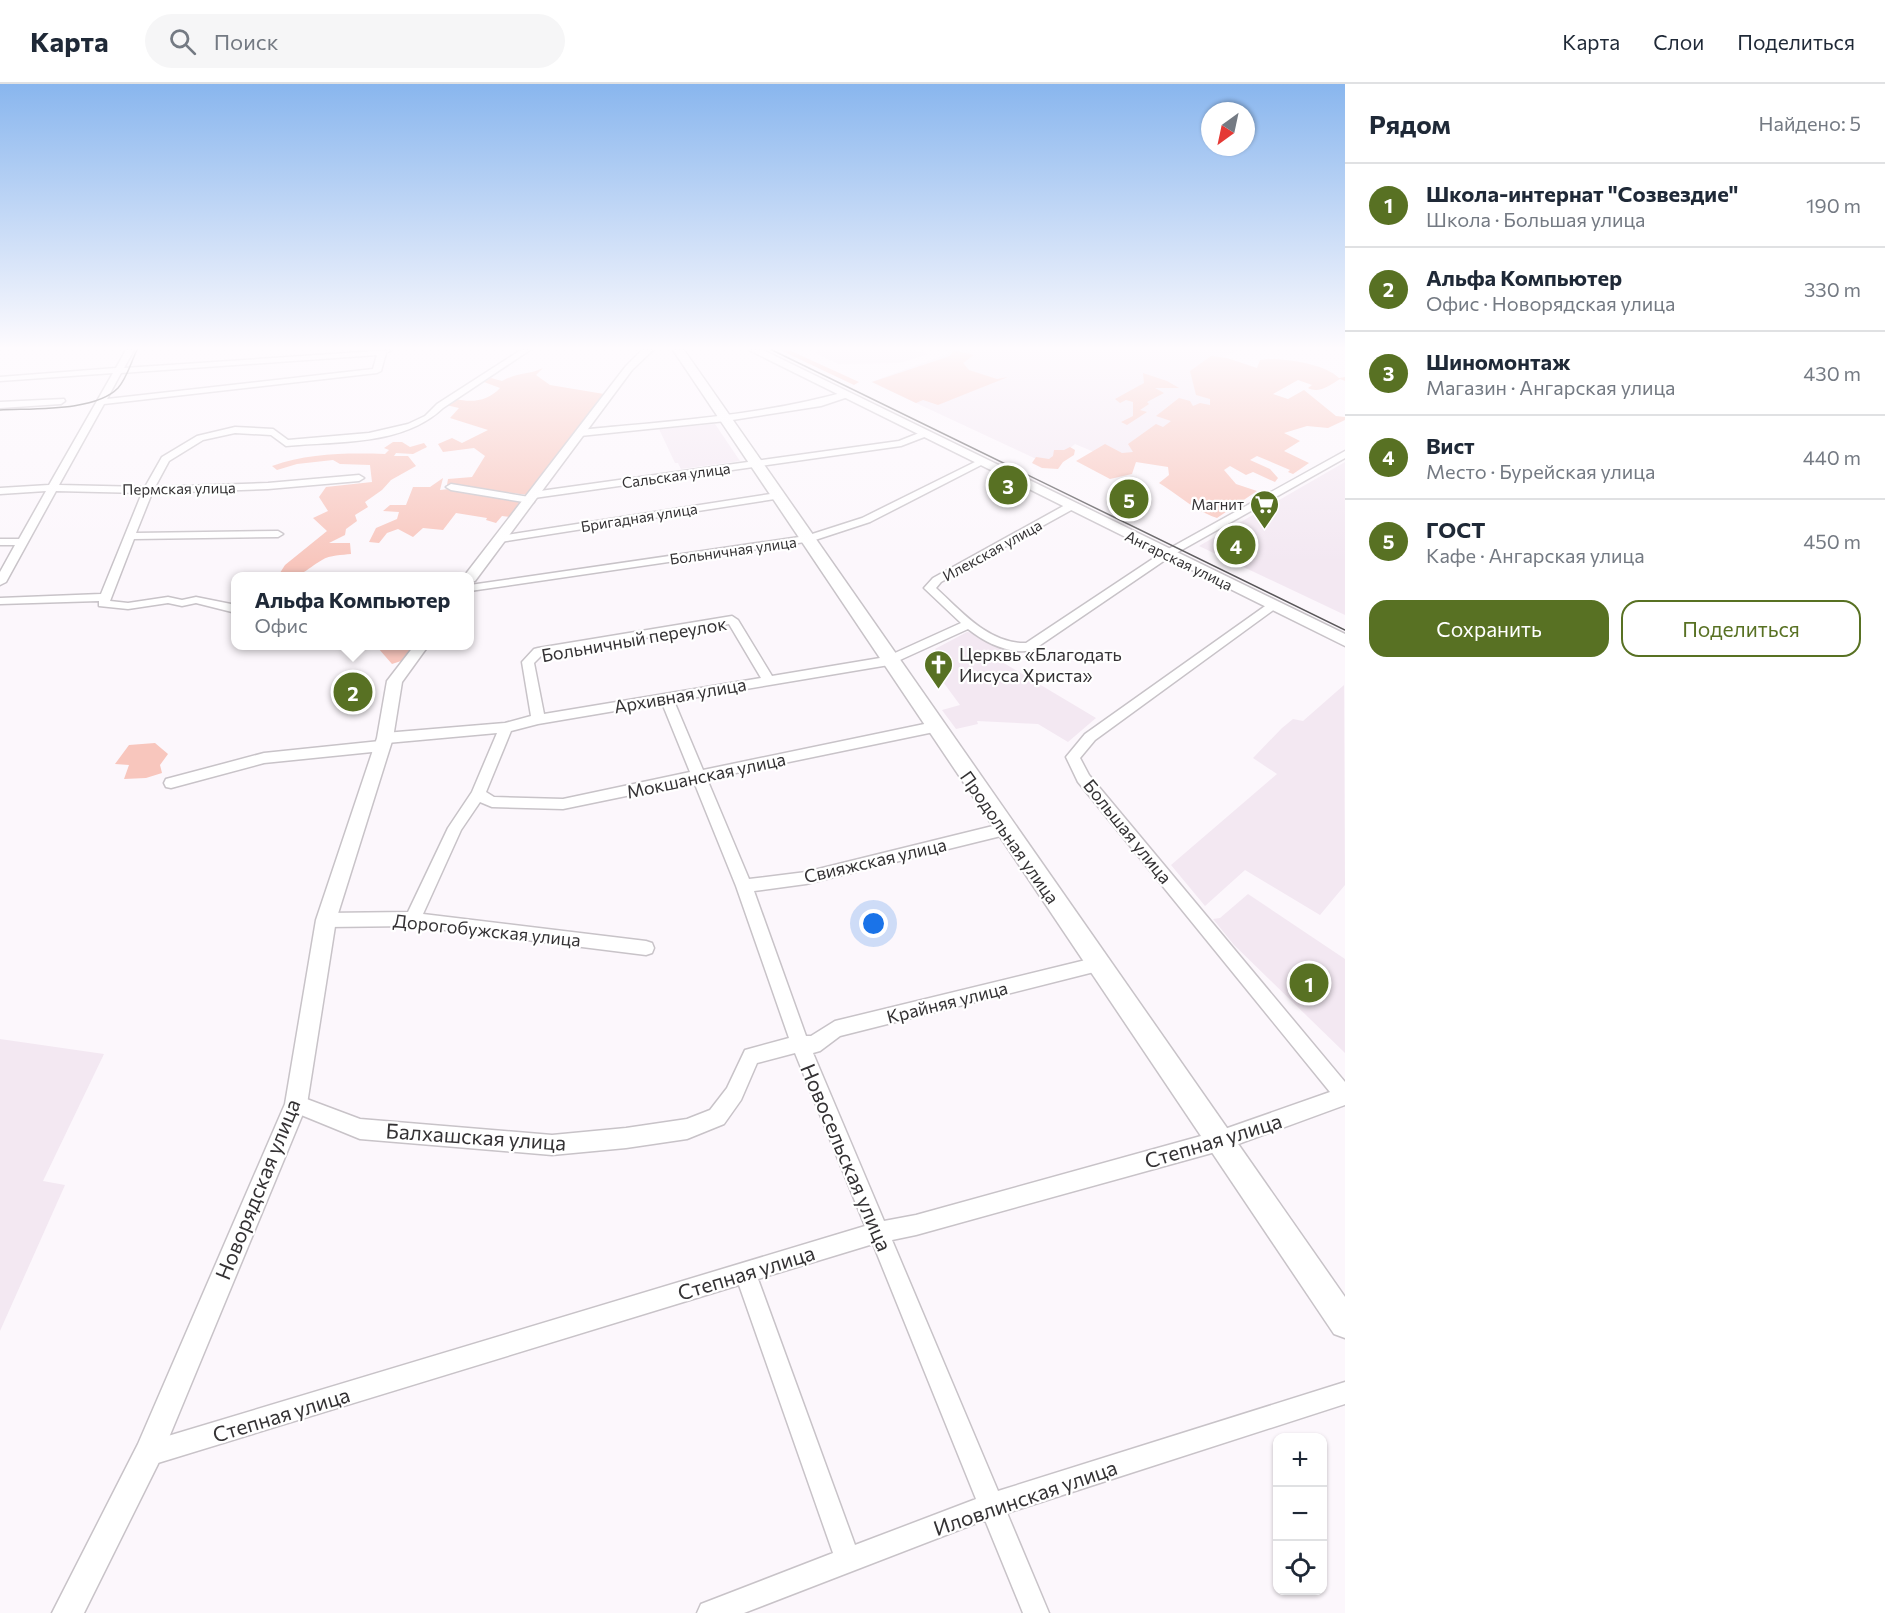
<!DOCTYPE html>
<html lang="ru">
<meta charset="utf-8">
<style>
body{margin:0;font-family:Commissioner,sans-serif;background:#f6f6f7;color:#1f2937}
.controls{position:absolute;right:18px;bottom:18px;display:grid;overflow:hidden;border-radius:12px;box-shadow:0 2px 4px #0004}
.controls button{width:54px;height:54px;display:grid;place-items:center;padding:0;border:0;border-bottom:2px solid #e0e1e3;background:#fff;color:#1f2937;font:30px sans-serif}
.compass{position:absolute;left:1201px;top:18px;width:54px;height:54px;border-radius:50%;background:#fff;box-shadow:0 2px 4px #0004;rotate:213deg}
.you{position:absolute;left:874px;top:840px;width:21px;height:21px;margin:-15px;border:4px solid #fff;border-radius:50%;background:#1a73e8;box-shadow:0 0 0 9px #1a73e833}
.badge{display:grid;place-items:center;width:39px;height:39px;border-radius:50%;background:#587123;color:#fff;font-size:20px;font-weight:700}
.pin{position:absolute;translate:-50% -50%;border:3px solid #fff;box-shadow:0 2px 6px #0006}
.popup{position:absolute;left:231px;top:488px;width:243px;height:78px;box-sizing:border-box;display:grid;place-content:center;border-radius:12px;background:#fff;filter:drop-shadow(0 2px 4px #0005);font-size:20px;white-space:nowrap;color:#747a83}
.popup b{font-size:22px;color:#1f2937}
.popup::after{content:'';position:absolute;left:50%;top:100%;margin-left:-12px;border:12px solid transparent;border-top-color:#fff}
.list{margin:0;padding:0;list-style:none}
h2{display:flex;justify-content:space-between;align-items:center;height:78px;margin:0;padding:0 24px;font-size:26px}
h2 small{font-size:20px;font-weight:400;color:#747a83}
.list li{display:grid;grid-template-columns:39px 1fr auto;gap:18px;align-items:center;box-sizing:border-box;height:84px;padding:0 24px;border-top:2px solid #e0e1e3}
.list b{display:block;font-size:22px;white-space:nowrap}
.list p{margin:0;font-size:20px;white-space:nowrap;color:#747a83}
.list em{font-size:20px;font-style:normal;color:#747a83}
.actions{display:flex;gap:12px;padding:18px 24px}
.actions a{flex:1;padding:14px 0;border:2px solid #587123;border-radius:18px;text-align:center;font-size:21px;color:#587123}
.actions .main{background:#587123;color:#fff}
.icon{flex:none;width:33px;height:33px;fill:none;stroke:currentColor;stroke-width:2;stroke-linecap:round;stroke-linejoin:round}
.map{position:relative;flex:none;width:1345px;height:1529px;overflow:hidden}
header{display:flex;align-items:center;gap:36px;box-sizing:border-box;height:84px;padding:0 30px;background:#fff;border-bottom:2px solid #e0e1e3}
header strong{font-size:28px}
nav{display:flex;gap:33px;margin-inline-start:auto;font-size:21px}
.search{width:420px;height:54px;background:#f6f6f7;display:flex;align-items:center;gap:15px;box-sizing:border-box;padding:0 21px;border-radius:33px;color:#747a83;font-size:22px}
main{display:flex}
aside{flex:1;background:#fff}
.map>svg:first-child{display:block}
</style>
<header>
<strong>Карта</strong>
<div class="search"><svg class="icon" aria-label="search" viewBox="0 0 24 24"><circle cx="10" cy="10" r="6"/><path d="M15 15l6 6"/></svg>Поиск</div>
<nav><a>Карта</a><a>Слои</a><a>Поделиться</a></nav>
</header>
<main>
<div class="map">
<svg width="1345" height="1529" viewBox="0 0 1345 1529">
<rect width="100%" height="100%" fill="#fcf7fc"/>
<g fill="#f3e8f2">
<path d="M 820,266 L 914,266 L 928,270 L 900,279 L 838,280 L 814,268 Z"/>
<path d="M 950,266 L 1239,266 L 1220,274 L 1220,315 L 1145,376 L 1125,381 L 1075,360 L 1049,381 L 871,298 L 947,270 Z"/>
<path d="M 715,340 L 740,377 L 681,385 L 678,379 L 675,379 L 659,345 Z"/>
<path d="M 1345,378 L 1345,531 L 1199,462 Z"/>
<path d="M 967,548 L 978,550 L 1011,571 L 1002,578 L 1096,634 L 1068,658 L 1038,640 L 977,637 L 978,640 L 956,645 L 942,626 L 960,621 L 927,576 L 938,568 L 935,565 Z"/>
<path d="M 1344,601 L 1345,801 L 1320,831 L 1245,786 L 1205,822 L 1171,781 L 1277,690 L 1253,674 L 1282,644 L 1293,635 L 1303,637 Z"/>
<path d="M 1248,810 L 1345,875 L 1345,969 L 1234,861 L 1213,835 L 1220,834 Z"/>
<path d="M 0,955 L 104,970 L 43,1097 L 65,1101 L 0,1247 Z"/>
</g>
<g fill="#f8c6bd">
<path d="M 780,266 L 789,266 L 859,298 L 854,301 Z"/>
<path d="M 953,266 L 974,271 L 963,279 L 969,286 L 997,295 L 1008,293 L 938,321 L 923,316 L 916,319 L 872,298 L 950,272 Z"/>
<path d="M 1211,272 L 1227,274 L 1257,284 L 1260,276 C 1280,273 1324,279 1339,294 L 1345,293 L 1345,297 L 1340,295 C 1330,301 1319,310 1308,304 L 1312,301 L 1298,296 L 1273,310 L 1288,315 L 1304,306 L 1336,332 L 1345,333 L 1345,336 L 1328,344 L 1307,342 L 1284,349 L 1300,357 L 1284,367 L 1309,379 L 1293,390 L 1288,388 L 1290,386 L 1257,372 L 1250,376 L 1270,385 L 1278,394 L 1275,398 L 1253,388 L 1246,391 L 1230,382 L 1224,386 L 1236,400 L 1257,407 L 1217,434 C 1195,427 1179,411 1159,399 L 1169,391 L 1168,383 L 1136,378 L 1132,390 L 1110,395 L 1076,377 L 1105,360 L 1122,369 L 1133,368 L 1128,360 L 1156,340 L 1163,343 L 1171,337 L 1156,332 L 1179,314 L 1190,317 L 1193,322 L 1200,319 L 1210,321 L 1210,315 L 1196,311 L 1190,287 Z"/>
<path d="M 543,284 L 536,291 L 550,301 L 604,310 L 528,411 L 447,401 L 448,395 L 472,393 L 485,372 L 474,364 L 443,368 L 438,360 L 452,354 L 462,359 L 488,346 L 450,334 L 459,324 L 446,321 L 455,315 C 473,319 488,317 500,304 L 484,298 L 491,294 L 502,297 C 519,288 528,291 543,284 Z"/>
<path d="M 1143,289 L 1167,297 L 1179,304 L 1155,304 L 1164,309 L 1147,318 L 1149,320 L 1140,326 L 1147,328 L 1127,341 L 1121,338 L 1133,332 L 1133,318 L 1126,316 L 1120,319 L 1115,315 L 1144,299 Z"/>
<path d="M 393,358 L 402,358 L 410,363 L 424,359 L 427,363 L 413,370 L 396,369 L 394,372 L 408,372 L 416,382 L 391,396 L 382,406 L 365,418 L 368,423 L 355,431 L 357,437 L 346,445 L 345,451 L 329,459 L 350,459 L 351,470 C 342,471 330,471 322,476 C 302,488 304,493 278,492 L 285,481 L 327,447 L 313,434 L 328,427 L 319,413 L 326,403 L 372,398 L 370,381 L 340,380 L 333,376 L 297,380 L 277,386 L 272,382 C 308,369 347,369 385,370 L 389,366 L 384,364 Z"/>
<path d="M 1070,363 L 1075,366 L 1074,371 L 1063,378 L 1058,385 L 1042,384 L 1032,379 L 1036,373 L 1049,375 L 1053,372 L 1054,366 L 1064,366 Z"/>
<path d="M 443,394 L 440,406 L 449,405 L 524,416 L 510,433 L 502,432 L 496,439 L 486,436 L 487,434 L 456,429 L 443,446 L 423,444 L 413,453 L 398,445 L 387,449 L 379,459 L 369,458 L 376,444 L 397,435 L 399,428 L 383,427 L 390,421 L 406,421 L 413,403 L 430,403 Z"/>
<path d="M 398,562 L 413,562 L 401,577 L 392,580 L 378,564 Z"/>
<path d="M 155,659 L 168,670 L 160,681 L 162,689 L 146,694 L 124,695 L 129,681 L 115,680 L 129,661 Z"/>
</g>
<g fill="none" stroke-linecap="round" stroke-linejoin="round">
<defs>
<g id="minor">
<path d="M 126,266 L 134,266 L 124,284 L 392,266 L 386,269 L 381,287 L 377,289 L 104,320 L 59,401 L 145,403 L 162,373 L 197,352 L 235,343 L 273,345 L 288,356 L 369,349 L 408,340 L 425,332 L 437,320 L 521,266 L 530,266 L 443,324 C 403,362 338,357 286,362 L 271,351 L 235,349 L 203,356 L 169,377 L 155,403 L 268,399 L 359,391 L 364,394 L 359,397 L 268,405 L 152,409 L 136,449 L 278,447 L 283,450 L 278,453 L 134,455 L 110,517 L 128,519 L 168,513 L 182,516 L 196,513 L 236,521 L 236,529 L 196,519 L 182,522 L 168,519 L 128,525 L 99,522 L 99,517 L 0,520 L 0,514 L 101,510 L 142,409 L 56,407 L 6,498 L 0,501 L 0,488 L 15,461 L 0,461 L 0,455 L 19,455 L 46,407 L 0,410 L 0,404 L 49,401 L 113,289 L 0,297 L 0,293 L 116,284 ZM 377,271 L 373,285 L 107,315 L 121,289 Z"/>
<path d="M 845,308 L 848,309 L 848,313 L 821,322 L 726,337 L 580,352 L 575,349 L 580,346 C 669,337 759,332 845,308 Z"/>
<path d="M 64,315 L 65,317 L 61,320 L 0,324 L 0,318 Z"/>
<path d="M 924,347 L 927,348 L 927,352 L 901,362 L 534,414 L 534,418 L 530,419 L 451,406 L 446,403 L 451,400 L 529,413 L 529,409 L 533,408 L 899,357 Z"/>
<path d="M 1345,367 L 1345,374 L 1171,472 L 1033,566 C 1010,571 986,559 968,545 L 889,581 L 674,617 L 703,686 L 934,638 L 941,643 L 934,648 L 707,695 L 749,795 L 806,788 L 1005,739 L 1012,745 L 1005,751 L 806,800 L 754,807 L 806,952 L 811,952 L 835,937 L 1098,873 L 1104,875 L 1106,880 L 1104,885 L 1098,887 L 840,952 L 820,967 L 813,969 L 884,1137 L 916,1131 L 1219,1047 L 1330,1008 L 1078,698 L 1066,673 L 1085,650 L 1268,520 L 1276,520 L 1276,524 L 1095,656 L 1080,674 L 1089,691 L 1345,998 L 1345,1021 L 1219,1067 L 916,1151 L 892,1156 L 998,1407 L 1345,1298 L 1345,1320 L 1007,1429 L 1049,1529 L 1023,1529 L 985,1436 L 744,1529 L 697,1529 L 701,1520 L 833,1469 L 739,1201 L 148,1382 L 140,1378 L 136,1370 L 140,1362 L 148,1358 L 865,1142 L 795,969 L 757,979 L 741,1016 L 724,1040 L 687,1055 L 626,1064 L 552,1071 L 360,1055 L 289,1026 L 287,1020 L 289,1014 L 296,1011 L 360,1035 L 552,1051 L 626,1044 L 687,1035 L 710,1026 L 727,1004 L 745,966 L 789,954 L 736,802 L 694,698 L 563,725 L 492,723 L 480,718 L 461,746 L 423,830 L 646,857 L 652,859 L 654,864 L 652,869 L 646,871 L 413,842 L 326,843 L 320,841 L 318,836 L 320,831 L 326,829 L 408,828 L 448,744 L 472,708 L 497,649 L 387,659 L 389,662 L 382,667 L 264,679 L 171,704 L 166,703 L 164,699 L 166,695 L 264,669 L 380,657 L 378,654 L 385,649 L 505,639 L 531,632 L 522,578 L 534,565 L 538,564 L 732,532 L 738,536 L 772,592 L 886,573 L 961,539 L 924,504 L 933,494 L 1067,420 L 1075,420 L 1075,424 L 941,498 L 936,504 C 962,528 989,560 1026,559 L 1163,468 ZM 729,540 L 761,594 L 544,630 L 534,579 L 542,571 ZM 662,619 L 690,688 L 563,715 L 494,713 L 486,708 L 511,647 L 538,640 ZM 873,1160 L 976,1415 L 855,1461 L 758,1195 Z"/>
<path d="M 979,376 L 987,378 L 870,438 L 812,457 L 470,507 L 470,501 L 806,452 L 862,434 Z"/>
<path d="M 777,409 L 781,410 L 781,414 L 500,458 L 495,455 L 500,452 Z"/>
</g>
<g id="tertiary">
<path d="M 642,266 L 653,266 L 632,286 L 475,497 L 470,498 L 470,492 L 465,491 L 626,282 Z"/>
<path d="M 414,562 L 428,562 L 402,598 L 393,654 L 336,836 L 307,1020 L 158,1380 L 84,1529 L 52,1529 L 138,1360 L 285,1020 L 316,836 L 377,654 L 387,597 Z"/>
</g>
<g id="secondary">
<path d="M 673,266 L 684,266 L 1345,1213 L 1345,1254 L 1334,1250 Z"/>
<path d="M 749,266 L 763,266 L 1345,550 L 1345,562 Z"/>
</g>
</defs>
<use href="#minor" stroke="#c8c3c8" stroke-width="3"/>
<use href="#tertiary" stroke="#c8c3c8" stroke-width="3"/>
<use href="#secondary" stroke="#c8c3c8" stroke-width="3"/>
<use href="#minor" fill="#fff" fill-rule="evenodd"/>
<use href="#tertiary" fill="#fff" fill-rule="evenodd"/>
<use href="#secondary" fill="#fff" fill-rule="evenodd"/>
<g stroke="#595759" stroke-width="1.5">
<path d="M 772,266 L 1345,546"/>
<path d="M 0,326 C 31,324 95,328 118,304 C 127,294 131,278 137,266"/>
</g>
</g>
<linearGradient id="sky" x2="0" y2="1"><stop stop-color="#89b6ee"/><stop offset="0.55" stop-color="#fefbfe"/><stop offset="1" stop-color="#fefbfe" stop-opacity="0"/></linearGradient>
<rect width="1345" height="480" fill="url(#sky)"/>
<defs>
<symbol id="supermarket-pin" viewBox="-11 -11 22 30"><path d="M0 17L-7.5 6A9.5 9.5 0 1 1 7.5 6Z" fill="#587123" stroke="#fff"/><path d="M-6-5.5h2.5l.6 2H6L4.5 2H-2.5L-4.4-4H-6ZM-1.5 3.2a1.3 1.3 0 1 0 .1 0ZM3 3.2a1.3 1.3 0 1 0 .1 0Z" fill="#fff"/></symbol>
<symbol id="church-pin" viewBox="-11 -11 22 30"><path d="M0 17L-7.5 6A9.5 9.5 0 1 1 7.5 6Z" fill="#587123" stroke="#fff"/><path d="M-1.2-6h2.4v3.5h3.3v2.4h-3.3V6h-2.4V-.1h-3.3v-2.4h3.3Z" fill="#fff"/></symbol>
</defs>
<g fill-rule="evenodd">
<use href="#supermarket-pin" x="1248" y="404" width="33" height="45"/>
<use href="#church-pin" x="922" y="564" width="33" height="45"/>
</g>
<g text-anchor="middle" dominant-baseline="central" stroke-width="4.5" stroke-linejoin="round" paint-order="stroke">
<g font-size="15" fill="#343234" stroke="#fff">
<text transform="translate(676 391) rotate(-8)">Сальская улица</text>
<text transform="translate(179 404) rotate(-1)">Пермская улица</text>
<text transform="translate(639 433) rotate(-9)">Бригадная улица</text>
<text transform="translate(733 466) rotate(-8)">Больничная улица</text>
<text transform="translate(992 466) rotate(-29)">Илекская улица</text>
<text transform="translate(1179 476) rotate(26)">Ангарская улица</text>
</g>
<g font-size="15" fill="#343234" stroke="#fff" text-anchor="end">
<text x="1244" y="420">Магнит</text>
</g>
<g font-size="18" fill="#343234" stroke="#fff">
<text transform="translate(634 555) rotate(-10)">Больничный переулок</text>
<text transform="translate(680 611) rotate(-10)">Архивная улица</text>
<text transform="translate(706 691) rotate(-12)">Мокшанская улица</text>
<text transform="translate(1128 747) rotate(51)">Большая улица</text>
<text transform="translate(1010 753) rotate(55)">Продольная улица</text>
<text transform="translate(875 776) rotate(-13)">Свияжская улица</text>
<text transform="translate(487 846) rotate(6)">Дорогобужская улица</text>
<text transform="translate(947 918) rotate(-14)">Крайняя улица</text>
</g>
<g font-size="18" fill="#343234" stroke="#fff" text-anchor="start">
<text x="959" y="570">Церквь «Благодать<tspan x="959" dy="21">Иисуса Христа»</tspan></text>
</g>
<g font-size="21" fill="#343234" stroke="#fff">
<text transform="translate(476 1052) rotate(4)">Балхашская улица</text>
<text transform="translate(1213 1056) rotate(-17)">Степная улица</text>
<text transform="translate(847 1073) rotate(67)">Новосельская улица</text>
<text transform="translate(257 1105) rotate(-68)">Новорядская улица</text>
<text transform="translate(746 1188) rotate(-17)">Степная улица</text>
<text transform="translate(281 1330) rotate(-17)">Степная улица</text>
<text transform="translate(1025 1413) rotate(-19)">Иловлинская улица</text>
</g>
</g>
</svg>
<div class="controls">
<button>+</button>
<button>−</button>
<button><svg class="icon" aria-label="locate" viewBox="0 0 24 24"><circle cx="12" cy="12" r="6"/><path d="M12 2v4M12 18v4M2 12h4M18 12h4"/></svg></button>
</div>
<svg class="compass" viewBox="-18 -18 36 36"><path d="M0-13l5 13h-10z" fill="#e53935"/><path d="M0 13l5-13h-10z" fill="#747a83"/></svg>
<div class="you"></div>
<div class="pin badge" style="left:1309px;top:899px">1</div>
<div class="pin badge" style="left:353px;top:608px">2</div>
<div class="popup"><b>Альфа Компьютер</b>Офис</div>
<div class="pin badge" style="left:1008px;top:401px">3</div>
<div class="pin badge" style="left:1236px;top:461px">4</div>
<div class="pin badge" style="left:1129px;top:415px">5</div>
</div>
<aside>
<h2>Рядом<small>Найдено: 5</small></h2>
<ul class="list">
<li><span class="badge">1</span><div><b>Школа-интернат &quot;Созвездие&quot;</b><p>Школа · Большая улица</p></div><em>190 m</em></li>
<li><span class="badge">2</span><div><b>Альфа Компьютер</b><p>Офис · Новорядская улица</p></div><em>330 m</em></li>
<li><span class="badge">3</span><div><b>Шиномонтаж</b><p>Магазин · Ангарская улица</p></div><em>430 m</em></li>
<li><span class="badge">4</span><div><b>Вист</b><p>Место · Бурейская улица</p></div><em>440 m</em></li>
<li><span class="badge">5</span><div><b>ГОСТ</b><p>Кафе · Ангарская улица</p></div><em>450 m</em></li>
</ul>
<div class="actions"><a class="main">Сохранить</a><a>Поделиться</a></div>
</aside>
</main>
